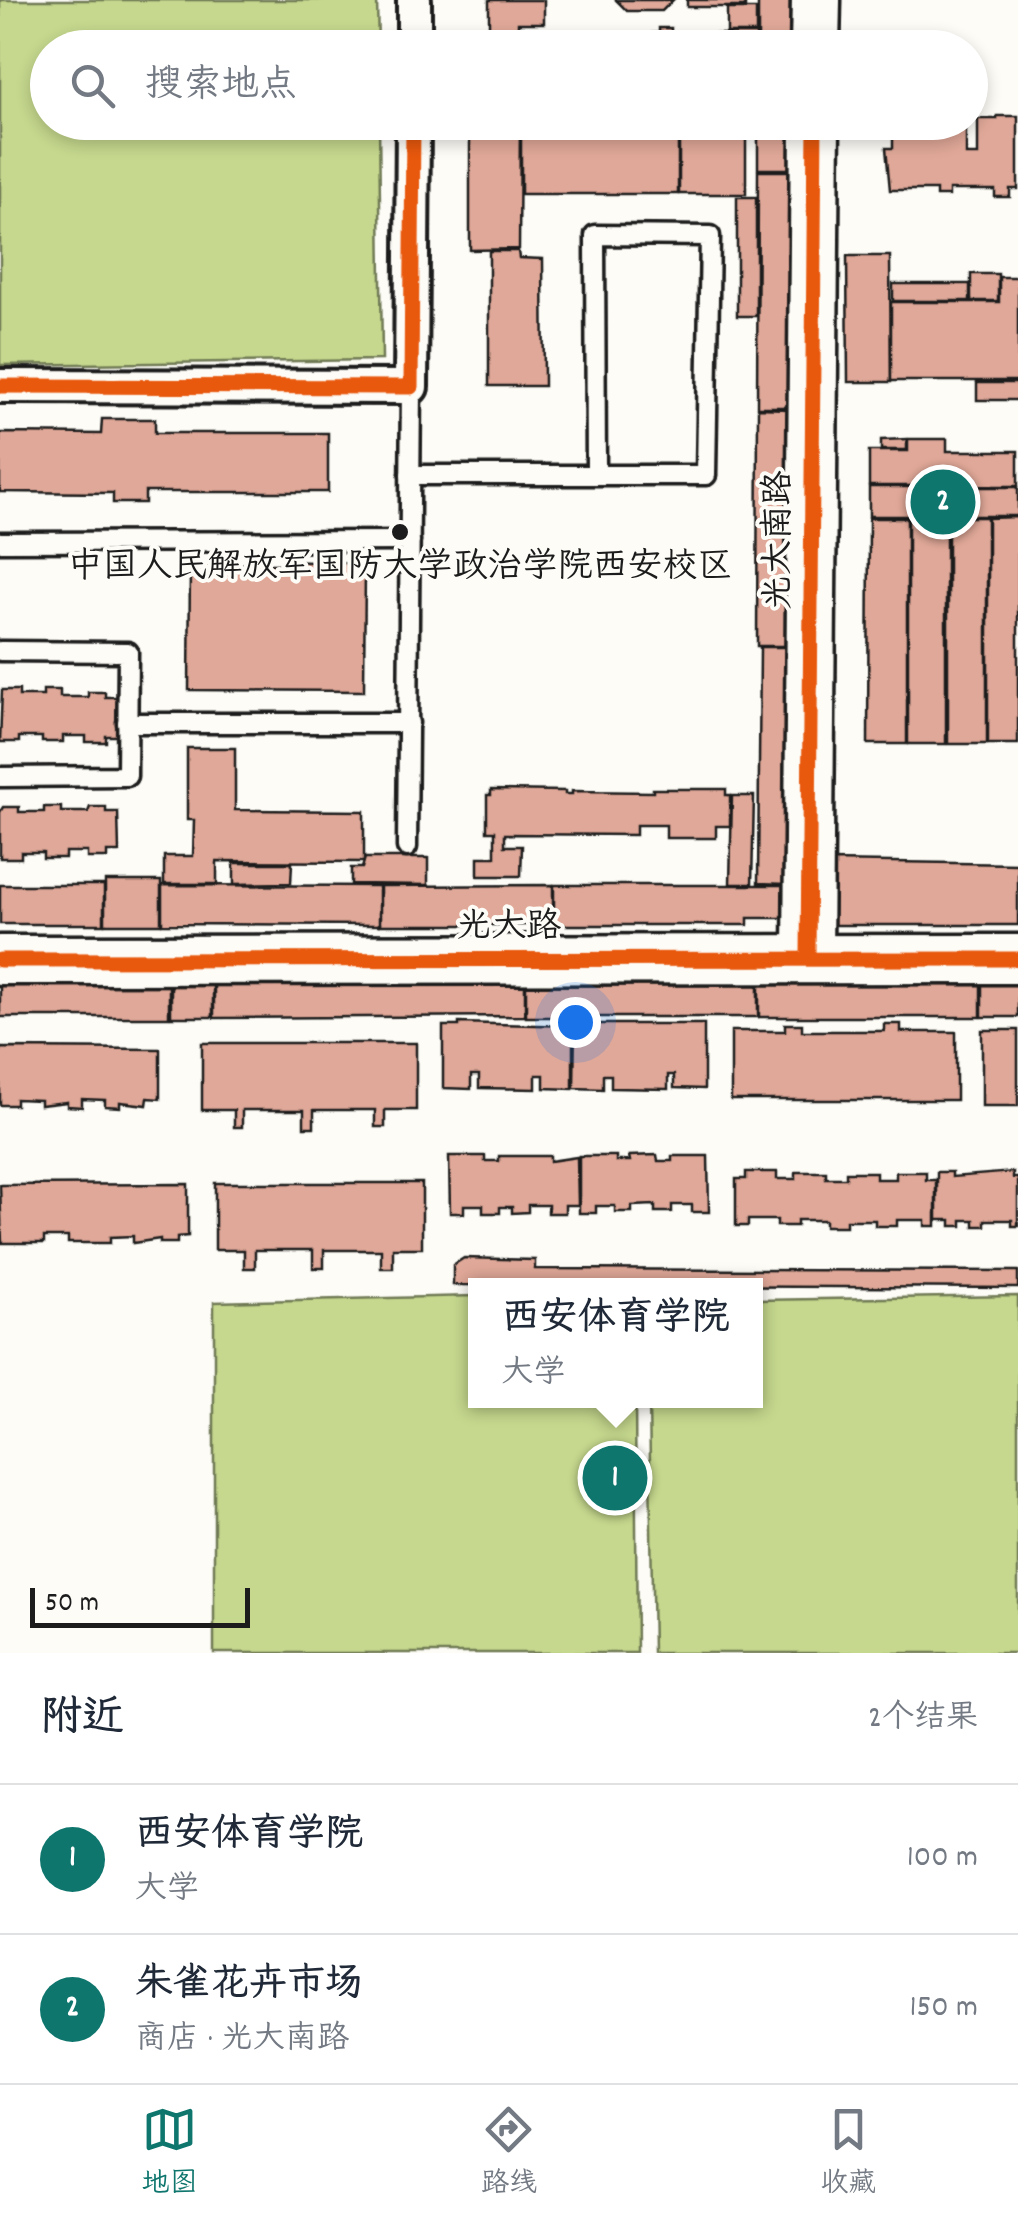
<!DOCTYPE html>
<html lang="zh">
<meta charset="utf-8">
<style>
body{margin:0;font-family:Dekko,"LXGW WenKai TC",sans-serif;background:#f2f2f3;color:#1f2937}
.scale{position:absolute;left:30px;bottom:25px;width:220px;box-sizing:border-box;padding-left:10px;border:5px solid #1c1c1c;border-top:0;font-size:28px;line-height:35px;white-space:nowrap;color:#1c1c1c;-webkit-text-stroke:8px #fdfcf7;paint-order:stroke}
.you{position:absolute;left:575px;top:1022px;width:35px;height:35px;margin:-25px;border:8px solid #fff;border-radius:50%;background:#1a73e8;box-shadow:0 0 0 15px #1a73e833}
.badge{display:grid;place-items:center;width:65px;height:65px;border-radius:50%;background:#0f766e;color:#fff;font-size:32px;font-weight:700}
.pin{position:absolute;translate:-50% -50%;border:5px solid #fff;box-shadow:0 2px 10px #0006}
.popup{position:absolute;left:468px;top:1278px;width:295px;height:130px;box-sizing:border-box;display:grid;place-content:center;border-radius:0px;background:#fff;filter:drop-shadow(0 2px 8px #0005);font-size:32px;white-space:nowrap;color:#747a83}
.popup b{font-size:38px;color:#1f2937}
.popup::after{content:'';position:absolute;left:50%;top:100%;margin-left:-20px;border:20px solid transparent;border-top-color:#fff}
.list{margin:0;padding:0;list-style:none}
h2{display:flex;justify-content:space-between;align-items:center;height:130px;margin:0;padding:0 40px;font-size:42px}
h2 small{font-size:32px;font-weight:400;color:#747a83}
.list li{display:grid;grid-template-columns:65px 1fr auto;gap:30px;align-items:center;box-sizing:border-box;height:150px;padding:0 40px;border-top:2px solid #e0e1e3}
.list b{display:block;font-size:38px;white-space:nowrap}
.list p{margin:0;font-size:32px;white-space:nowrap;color:#747a83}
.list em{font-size:32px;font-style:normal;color:#747a83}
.icon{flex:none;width:55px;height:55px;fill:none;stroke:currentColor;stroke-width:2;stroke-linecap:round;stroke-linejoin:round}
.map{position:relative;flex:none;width:1018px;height:1653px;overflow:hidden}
.search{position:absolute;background:#fff;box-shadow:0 5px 15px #0003;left:30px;right:30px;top:30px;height:110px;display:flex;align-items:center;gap:25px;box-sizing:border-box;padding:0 35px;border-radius:55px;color:#747a83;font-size:38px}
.sheet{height:430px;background:#fff}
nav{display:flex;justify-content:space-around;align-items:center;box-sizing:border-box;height:140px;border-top:2px solid #e0e1e3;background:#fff;font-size:28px;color:#747a83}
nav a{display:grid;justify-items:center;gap:5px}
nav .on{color:#0f766e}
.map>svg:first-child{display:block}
</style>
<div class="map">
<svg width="1018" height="1653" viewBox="0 0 1018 1653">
<rect width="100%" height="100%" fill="#fdfcf7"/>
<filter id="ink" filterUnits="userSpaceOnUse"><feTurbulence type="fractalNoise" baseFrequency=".01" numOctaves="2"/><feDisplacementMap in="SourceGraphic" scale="20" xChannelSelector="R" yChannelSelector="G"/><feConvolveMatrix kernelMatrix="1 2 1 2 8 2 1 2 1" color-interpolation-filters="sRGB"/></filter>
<g filter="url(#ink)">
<g fill="#c5d88d" stroke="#707a54" stroke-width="2.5">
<path d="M 0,0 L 377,0 L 378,47 L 48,48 L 48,122 L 379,123 L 382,360 L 0,365 Z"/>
<path d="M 475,1296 L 475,1400 L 635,1401 L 637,1653 L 214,1653 L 214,1302 Z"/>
<path d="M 1018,1296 L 1018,1653 L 653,1653 L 649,1401 L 755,1400 L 755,1300 Z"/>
</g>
<g fill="#e0a898" stroke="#1c1c1c" stroke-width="2.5">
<path d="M 489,0 L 544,0 L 544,23 L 518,23 L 518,30 L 489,30 Z"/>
<path d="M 616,0 L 673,0 L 662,11 L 627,11 Z"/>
<rect x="687" y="0" width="58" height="7"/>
<rect x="758" y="0" width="32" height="48"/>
<rect x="727" y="9" width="29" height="24"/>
<path d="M 659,28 L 671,28 L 671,34 L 756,34 L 756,48 L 652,48 L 652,33 L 659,33 Z"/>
<rect x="470" y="32" width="51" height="16"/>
<path d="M 997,116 L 1018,116 L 1018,189 L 1010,189 L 1010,197 L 995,197 L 995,190 L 949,190 L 949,196 L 936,196 L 936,190 L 890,190 L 886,148 L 893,148 L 893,122 L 966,122 L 966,155 L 978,155 L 978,119 L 997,119 Z"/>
<path d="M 470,122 L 520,122 L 519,249 L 470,250 Z"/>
<rect x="521" y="122" width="157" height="72"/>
<rect x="679" y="122" width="67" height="72"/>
<rect x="758" y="122" width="32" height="47"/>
<path d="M 758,171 L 790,171 L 789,407 L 757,407 Z"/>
<rect x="737" y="197" width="19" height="119"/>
<path d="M 489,251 L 518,251 L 519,258 L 543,259 L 544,386 L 489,386 Z"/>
<path d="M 847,256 L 890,256 L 891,382 L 848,382 Z"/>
<rect x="971" y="274" width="27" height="27"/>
<path d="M 999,277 L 1018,277 L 1018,381 L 891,381 L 891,302 L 999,302 Z"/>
<rect x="893" y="284" width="77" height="17"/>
<rect x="977" y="383" width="41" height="17"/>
<path d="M 758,408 L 789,409 L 788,646 L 757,646 Z"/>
<path d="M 102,419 L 155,419 L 155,433 L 328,433 L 328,492 L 145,492 L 145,503 L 113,503 L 113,493 L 0,492 L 0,433 L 101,434 Z"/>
<path d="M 907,439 L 907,450 L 881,450 L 881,440 Z"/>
<path d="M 908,439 L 947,439 L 947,451 L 1018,451 L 1018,486 L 869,486 L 869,451 L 908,451 Z"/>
<rect x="869" y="487" width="149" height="29"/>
<rect x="908" y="517" width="38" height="227"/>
<rect x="948" y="517" width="39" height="227"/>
<path d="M 1018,517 L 1018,744 L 988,744 L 988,518 Z"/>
<path d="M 869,518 L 907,518 L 907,744 L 868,744 Z"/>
<path d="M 285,561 L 365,564 L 364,691 L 189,690 L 190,564 L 285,564 Z"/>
<path d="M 760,647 L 788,647 L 787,884 L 758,883 Z"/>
<path d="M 2,690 L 19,690 L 19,696 L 43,696 L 43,690 L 60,690 L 60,697 L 88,697 L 88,692 L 105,692 L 105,697 L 118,697 L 117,736 L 106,736 L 106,742 L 86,742 L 86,736 L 63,736 L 63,742 L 42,742 L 42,737 L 19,737 L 19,742 L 0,742 Z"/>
<path d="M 187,748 L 235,748 L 235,810 L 364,811 L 364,862 L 217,861 L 217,884 L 164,884 L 164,856 L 193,856 L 194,820 L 187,820 Z"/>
<path d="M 653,789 L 726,789 L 726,795 L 730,795 L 730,826 L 716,826 L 716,838 L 666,838 L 666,825 L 636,825 L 636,835 L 505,834 L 505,846 L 522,846 L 521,876 L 478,876 L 478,857 L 495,857 L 495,831 L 487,831 L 487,795 L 491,795 L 491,790 L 565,791 L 565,794 L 572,794 L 572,791 L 653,792 Z"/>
<path d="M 732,796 L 754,796 L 752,884 L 730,884 Z"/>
<path d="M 3,807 L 19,807 L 19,812 L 44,812 L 44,807 L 61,807 L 61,812 L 88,812 L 90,807 L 106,807 L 106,812 L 118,812 L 119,852 L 107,852 L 107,858 L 87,858 L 87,852 L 65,852 L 65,858 L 43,858 L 43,852 L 21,852 L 21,858 L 0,858 L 0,812 Z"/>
<path d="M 365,858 L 428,858 L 428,885 L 351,884 L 351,868 L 362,868 Z"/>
<path d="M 828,861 L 1018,864 L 1018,925 L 828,925 Z"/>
<path d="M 234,863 L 292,863 L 291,883 L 234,884 Z"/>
<rect x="105" y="881" width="56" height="43"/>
<rect x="0" y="885" width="104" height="39"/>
<path d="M 162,885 L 379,886 L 379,925 L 162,924 Z"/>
<path d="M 553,885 L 553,925 L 380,925 L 380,886 Z"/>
<path d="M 554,885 L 787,885 L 787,918 L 748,918 L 748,925 L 554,925 Z"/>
<rect x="0" y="975" width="169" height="42"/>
<rect x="171" y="975" width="42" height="42"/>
<path d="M 214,975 L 525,976 L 525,1016 L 214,1018 Z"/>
<rect x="526" y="976" width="232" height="41"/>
<rect x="759" y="976" width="222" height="41"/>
<rect x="982" y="976" width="36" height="41"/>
<path d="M 459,1023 L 573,1026 L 573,1089 L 544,1088 L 544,1075 L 536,1075 L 536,1089 L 479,1088 L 479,1075 L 471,1075 L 471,1089 L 443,1088 L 443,1026 L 459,1026 Z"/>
<path d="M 589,1024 L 704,1024 L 704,1089 L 674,1088 L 674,1075 L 668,1075 L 668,1089 L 611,1088 L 611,1075 L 603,1075 L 603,1089 L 574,1088 L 575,1026 Z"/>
<path d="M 785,1024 L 802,1024 L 802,1031 L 884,1031 L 884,1024 L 901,1024 L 901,1032 L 956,1032 L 956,1100 L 731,1100 L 731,1031 L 785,1031 Z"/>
<rect x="982" y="1030" width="36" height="76"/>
<path d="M 202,1043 L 416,1043 L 416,1110 L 385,1110 L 385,1127 L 375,1127 L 375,1110 L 314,1110 L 314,1127 L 304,1127 L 304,1110 L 242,1110 L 242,1127 L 234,1127 L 234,1110 L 202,1110 Z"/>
<path d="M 0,1048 L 160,1049 L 160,1099 L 148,1098 L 147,1105 L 120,1102 L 120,1107 L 105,1106 L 105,1100 L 82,1099 L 82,1107 L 67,1106 L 67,1102 L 40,1105 L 40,1100 L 16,1099 L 16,1105 L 0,1105 Z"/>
<path d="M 657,1155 L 658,1161 L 672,1161 L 672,1156 L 708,1156 L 709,1212 L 692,1212 L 692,1205 L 672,1205 L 672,1212 L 655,1212 L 655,1205 L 632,1206 L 632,1212 L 615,1212 L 615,1206 L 596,1206 L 596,1213 L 579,1213 L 579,1156 L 616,1156 L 616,1161 L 630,1161 L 629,1156 Z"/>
<path d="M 449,1156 L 485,1156 L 485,1161 L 499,1161 L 499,1156 L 550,1156 L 550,1161 L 577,1157 L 578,1205 L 565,1205 L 565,1213 L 548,1213 L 548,1205 L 528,1205 L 528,1212 L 512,1213 L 512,1207 L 500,1207 L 500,1213 L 483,1213 L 483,1205 L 464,1205 L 464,1213 L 450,1213 Z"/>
<path d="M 746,1172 L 777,1172 L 777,1179 L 796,1179 L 796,1172 L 826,1172 L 826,1178 L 846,1178 L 846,1172 L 876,1172 L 876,1179 L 896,1179 L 896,1172 L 926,1172 L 926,1180 L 936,1180 L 936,1226 L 925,1226 L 925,1220 L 897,1220 L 897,1226 L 875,1226 L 875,1220 L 846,1220 L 846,1226 L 825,1226 L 825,1220 L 797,1220 L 797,1226 L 777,1226 L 777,1220 L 748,1220 L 748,1226 L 736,1226 L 736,1179 L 746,1179 Z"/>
<path d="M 937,1172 L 952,1172 L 952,1177 L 1013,1172 L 1013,1178 L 1018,1178 L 1018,1226 L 1012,1226 L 1012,1220 L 985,1220 L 985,1226 L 974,1226 L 974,1220 L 962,1220 L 962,1226 L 951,1226 L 951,1220 L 937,1220 Z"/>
<path d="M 215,1183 L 422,1183 L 422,1248 L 393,1248 L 393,1268 L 381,1268 L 381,1250 L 324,1250 L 324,1268 L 313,1268 L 313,1250 L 255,1250 L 255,1268 L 244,1268 L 244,1250 L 215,1250 Z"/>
<path d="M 188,1184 L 188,1236 L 177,1237 L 177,1243 L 160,1243 L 160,1239 L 133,1243 L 133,1236 L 110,1237 L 110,1243 L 68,1243 L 68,1237 L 44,1237 L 44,1243 L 2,1243 L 0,1185 Z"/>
<path d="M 464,1258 L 535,1260 L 535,1269 L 1018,1271 L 1018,1288 L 453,1285 L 453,1265 Z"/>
</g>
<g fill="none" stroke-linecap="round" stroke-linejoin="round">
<defs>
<g id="lane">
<path d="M 410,475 L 706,475 L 710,236 L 595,235 L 596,475"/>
<path d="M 0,542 L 410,541"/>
<path d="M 0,651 L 128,652 L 127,776 L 0,777"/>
<path d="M 127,723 L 409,723"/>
<path d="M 407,847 L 411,387"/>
</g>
<g id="street">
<path d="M 414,48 L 414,0"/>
<path d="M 0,386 L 411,387 L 413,122"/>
</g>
<g id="secondary">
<path d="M 815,48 L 816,0"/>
<path d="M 808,957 L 815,122"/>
<path d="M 0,960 L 1018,959"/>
</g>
</defs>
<use href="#lane" stroke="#1c1c1c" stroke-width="25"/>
<use href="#street" stroke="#1c1c1c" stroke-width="40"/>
<use href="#secondary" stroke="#1c1c1c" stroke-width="55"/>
<use href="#lane" stroke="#fdfcf7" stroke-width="18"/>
<use href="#street" stroke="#fdfcf7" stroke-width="32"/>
<use href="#secondary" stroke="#fdfcf7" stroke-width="48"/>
<defs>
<g id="cycleway">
<path d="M 0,386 L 411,387 L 413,122"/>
<path d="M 808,957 L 815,122"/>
<path d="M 0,960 L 1018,959"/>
</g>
</defs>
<use href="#cycleway" stroke="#fdfcf7" stroke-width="21"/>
<use href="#cycleway" stroke="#e8590c" stroke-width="15"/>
</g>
</g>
<circle fill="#1c1c1c" stroke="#fdfcf7" stroke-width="4" cx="400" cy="532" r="10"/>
<g text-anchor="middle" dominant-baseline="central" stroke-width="8" stroke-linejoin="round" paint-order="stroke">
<g font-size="35" fill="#1c1c1c" stroke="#fdfcf7">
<text transform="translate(781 540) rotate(-90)">光大南路</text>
<text x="509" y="929">光大路</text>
</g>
<g font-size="35" fill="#1c1c1c" stroke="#fdfcf7">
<text x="400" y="569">中国人民解放军国防大学政治学院西安校区</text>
</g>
</g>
</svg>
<div class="scale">50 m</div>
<div class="you"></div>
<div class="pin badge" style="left:615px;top:1478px">1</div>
<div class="popup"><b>西安体育学院</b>大学</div>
<div class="pin badge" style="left:943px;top:502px">2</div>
<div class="search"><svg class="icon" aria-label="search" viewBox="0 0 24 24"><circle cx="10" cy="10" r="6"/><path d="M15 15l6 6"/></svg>搜索地点</div>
</div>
<section class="sheet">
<h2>附近<small>2个结果</small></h2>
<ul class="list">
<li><span class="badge">1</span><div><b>西安体育学院</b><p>大学</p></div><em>100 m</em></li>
<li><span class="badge">2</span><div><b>朱雀花卉市场</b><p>商店 · 光大南路</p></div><em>150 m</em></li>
</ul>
</section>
<nav>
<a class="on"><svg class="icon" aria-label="map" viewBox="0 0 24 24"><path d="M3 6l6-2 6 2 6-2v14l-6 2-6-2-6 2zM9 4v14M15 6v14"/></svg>地图</a>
<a><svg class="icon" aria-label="directions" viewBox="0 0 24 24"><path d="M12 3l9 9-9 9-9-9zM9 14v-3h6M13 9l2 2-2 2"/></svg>路线</a>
<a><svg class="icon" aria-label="saved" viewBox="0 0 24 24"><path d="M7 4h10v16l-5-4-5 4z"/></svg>收藏</a>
</nav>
